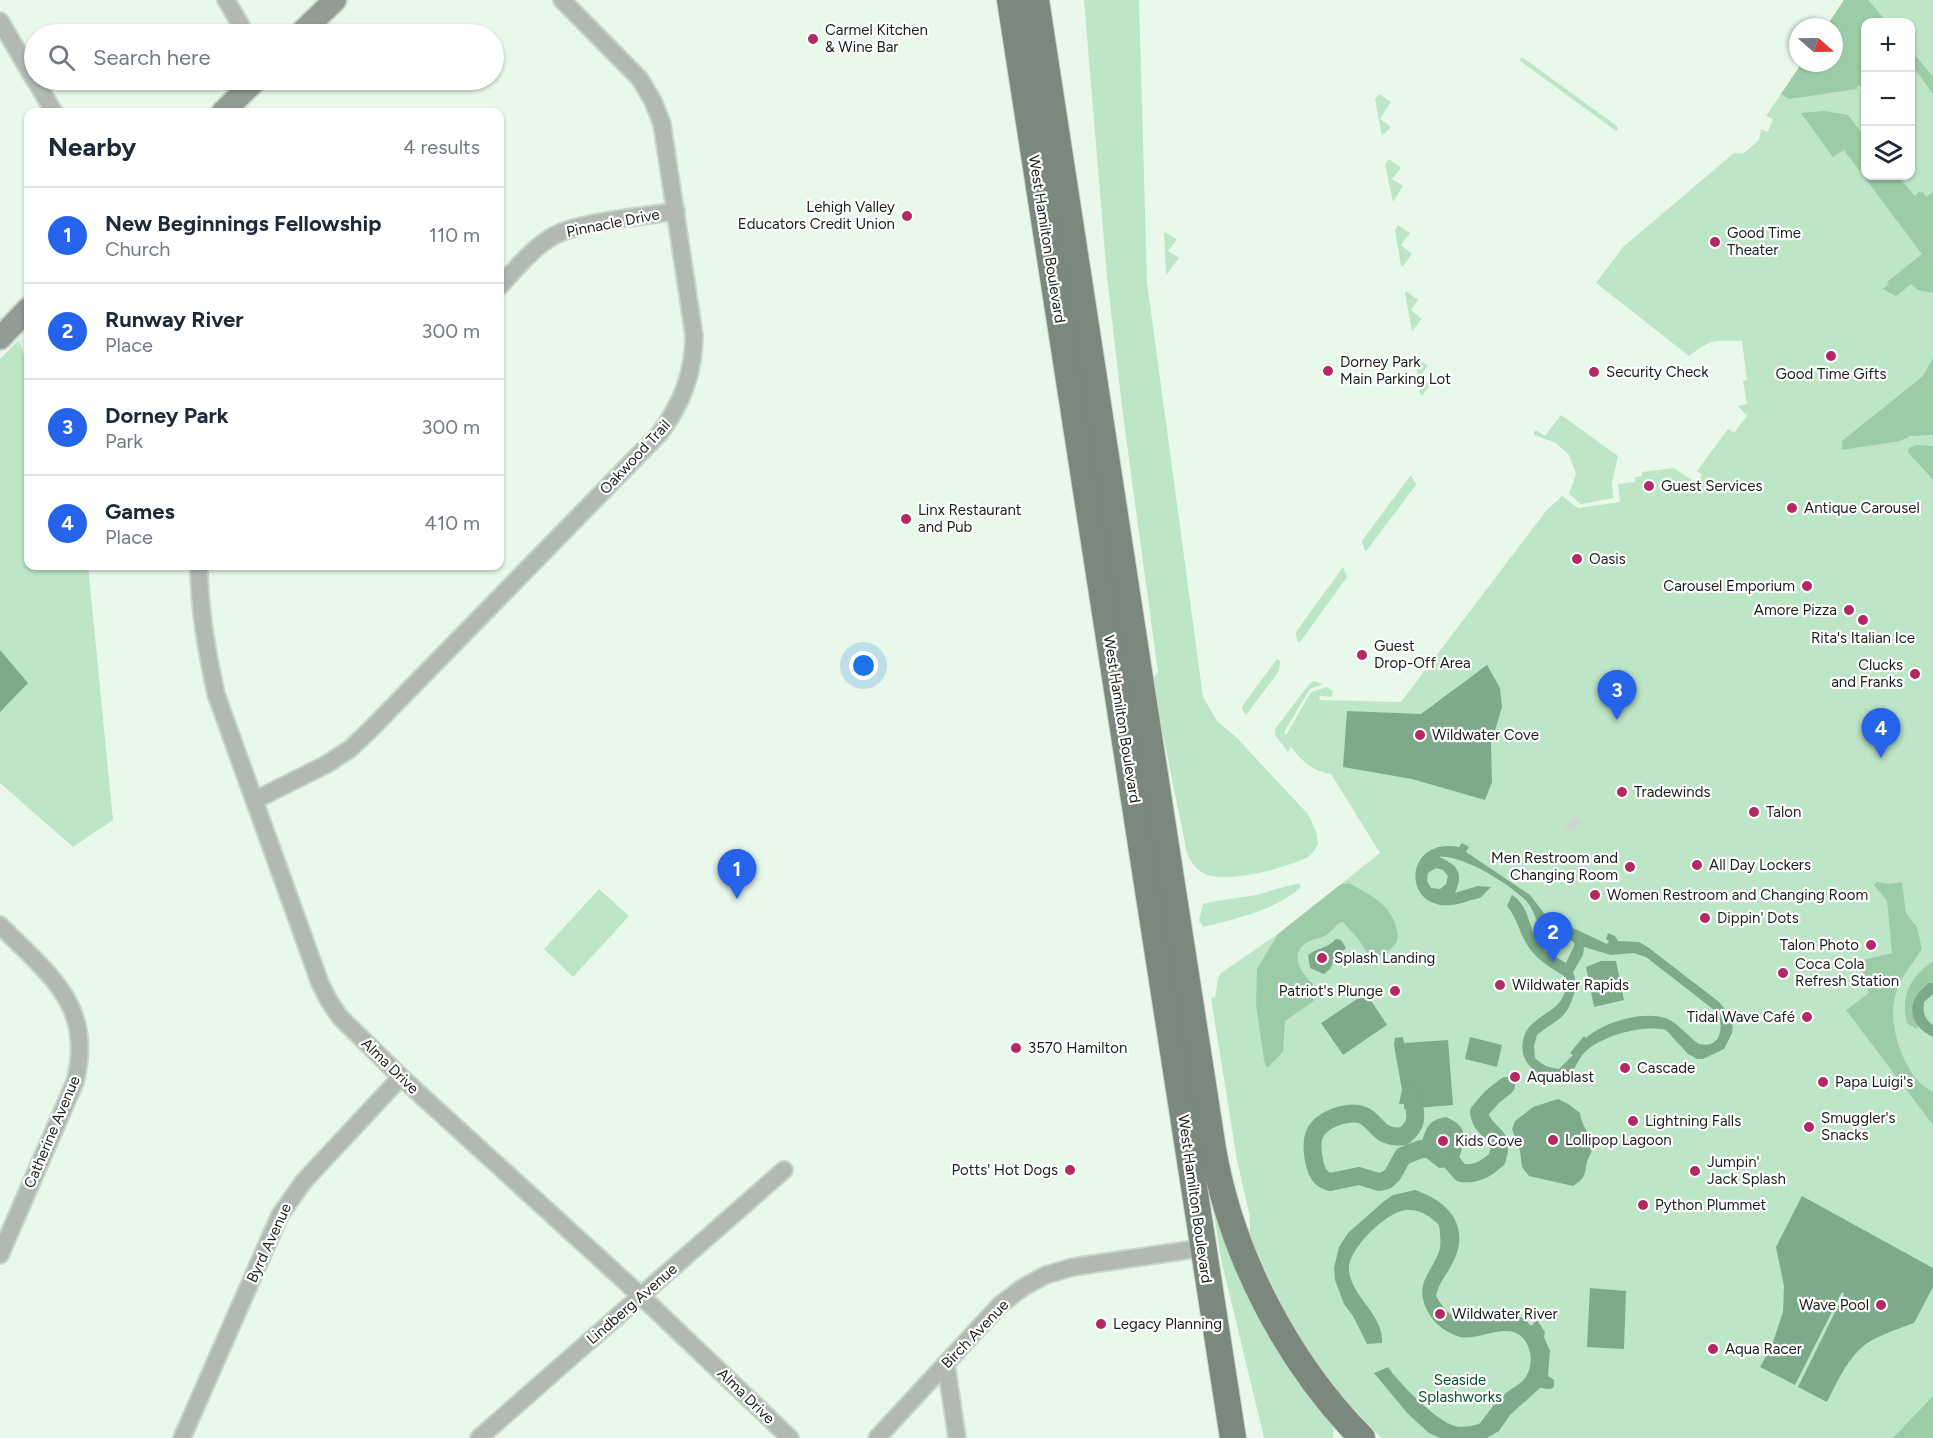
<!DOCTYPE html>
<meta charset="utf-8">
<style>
body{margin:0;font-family:Figtree,sans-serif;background:#f6f6f7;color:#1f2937}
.controls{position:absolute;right:18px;top:18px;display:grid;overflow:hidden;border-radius:12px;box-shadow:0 2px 4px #0004}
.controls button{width:54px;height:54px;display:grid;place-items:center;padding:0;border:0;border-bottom:2px solid #e0e1e3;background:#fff;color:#1f2937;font:30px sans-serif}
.compass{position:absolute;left:1789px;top:18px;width:54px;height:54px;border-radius:50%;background:#fff;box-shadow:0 2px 4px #0004;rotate:110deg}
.you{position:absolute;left:864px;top:666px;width:21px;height:21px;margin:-15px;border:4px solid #fff;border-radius:50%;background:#1a73e8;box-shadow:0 0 0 9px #1a73e833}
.badge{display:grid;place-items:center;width:39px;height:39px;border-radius:50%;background:#2563eb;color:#fff;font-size:20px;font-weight:700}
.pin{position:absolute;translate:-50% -50px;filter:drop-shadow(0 2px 3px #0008)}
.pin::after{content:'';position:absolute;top:32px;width:21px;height:18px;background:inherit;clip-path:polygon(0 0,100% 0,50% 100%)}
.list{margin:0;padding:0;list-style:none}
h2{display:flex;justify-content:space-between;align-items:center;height:78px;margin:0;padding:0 24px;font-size:26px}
h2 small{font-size:20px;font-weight:400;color:#747a83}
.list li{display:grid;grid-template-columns:39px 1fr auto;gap:18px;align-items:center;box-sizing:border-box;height:96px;padding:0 24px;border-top:2px solid #e0e1e3}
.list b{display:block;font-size:22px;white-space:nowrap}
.list p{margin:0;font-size:20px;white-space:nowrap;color:#747a83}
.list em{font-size:20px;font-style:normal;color:#747a83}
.icon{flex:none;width:33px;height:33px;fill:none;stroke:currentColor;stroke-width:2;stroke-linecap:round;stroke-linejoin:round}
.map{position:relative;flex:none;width:1933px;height:1438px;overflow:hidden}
.search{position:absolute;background:#fff;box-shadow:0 2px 4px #0004;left:24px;top:24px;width:480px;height:66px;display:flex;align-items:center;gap:15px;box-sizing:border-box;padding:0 21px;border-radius:33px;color:#747a83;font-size:22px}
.panel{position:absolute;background:#fff;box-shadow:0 2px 4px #0004;left:24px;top:108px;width:480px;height:462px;border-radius:12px}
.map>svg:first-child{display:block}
</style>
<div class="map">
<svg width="1933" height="1438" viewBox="0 0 1933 1438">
<rect width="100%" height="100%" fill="#e8f9ec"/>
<g fill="#bde6c7" fill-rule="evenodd">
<path d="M 1084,0 L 1139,0 L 1147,282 L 1203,697 L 1217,721 L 1235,736 L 1308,814 L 1316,831 L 1318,844 C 1315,849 1311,856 1306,858 C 1286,868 1225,884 1205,874 C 1195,869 1191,862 1187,853 L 1152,680 L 1158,672 L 1123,415 L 1107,277 Z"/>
<path d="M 1844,0 L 1933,0 L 1933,1438 L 1381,1438 L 1335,1388 L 1306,1349 L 1292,1326 L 1250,1238 L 1250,1217 L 1237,1160 L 1211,998 L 1215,997 L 1218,978 L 1221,973 L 1278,934 L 1380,853 L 1331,774 C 1312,771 1303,762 1291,747 L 1288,752 L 1275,735 L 1275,729 L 1310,683 L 1314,681 L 1323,684 L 1310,689 L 1287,727 L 1284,733 L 1286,735 L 1311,692 L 1327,687 L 1333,691 L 1332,697 L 1320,696 L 1319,700 L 1401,702 L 1546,511 L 1562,496 L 1578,508 L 1620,502 L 1618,484 L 1635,482 L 1635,477 L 1642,476 L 1642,472 L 1674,468 L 1696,483 L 1702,475 L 1697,471 L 1728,429 L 1734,433 L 1747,416 L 1738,406 L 1747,404 L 1743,381 L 1747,380 L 1742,341 C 1714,341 1713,338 1689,356 L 1596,283 L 1623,247 L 1734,153 L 1743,154 L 1759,140 L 1761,129 L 1768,132 L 1773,119 L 1766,116 L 1802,63 L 1834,63 L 1834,27 L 1826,27 ZM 1866,22 L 1910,22 L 1910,176 L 1866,176 Z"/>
<path d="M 1522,57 L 1617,126 L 1618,129 L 1616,131 L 1519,60 Z"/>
<path d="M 1379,94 L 1391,102 L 1380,119 L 1391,127 L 1382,136 L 1375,99 Z"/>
<path d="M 1389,159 L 1401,168 L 1392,179 L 1403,186 L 1393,202 L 1385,164 Z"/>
<path d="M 1398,225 L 1410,233 L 1401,245 L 1412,254 L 1403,266 L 1401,266 L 1395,230 Z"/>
<path d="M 1164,232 L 1177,239 L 1168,251 L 1179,258 L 1166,275 Z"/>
<path d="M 1406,291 L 1418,300 L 1411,310 L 1422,319 L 1412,331 L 1405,293 Z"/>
<path d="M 19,340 L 28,367 L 28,566 L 88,566 L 113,820 L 73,847 L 0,783 L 0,359 Z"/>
<path d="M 1415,357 L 1428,366 L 1420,376 L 1430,385 L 1423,395 L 1420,394 Z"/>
<path d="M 1561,415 L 1618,456 L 1612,483 L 1613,498 L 1581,504 L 1569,494 L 1576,474 L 1569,455 L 1556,443 L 1534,435 L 1534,432 L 1536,430 L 1545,436 Z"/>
<path d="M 1411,475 L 1416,485 L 1367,550 L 1365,551 L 1362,542 L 1364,538 Z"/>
<path d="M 1343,567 L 1347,577 L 1300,642 L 1297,641 L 1296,632 Z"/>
<path d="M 1277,659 L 1280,661 L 1279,671 L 1246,715 L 1242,709 L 1243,705 Z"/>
<path d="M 1299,883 L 1301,887 C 1274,911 1238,918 1203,927 L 1199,920 L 1203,904 L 1210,902 L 1256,895 Z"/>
<path d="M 599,889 L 629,916 L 573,977 L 544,949 Z"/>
<path d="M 1207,1169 L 1334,1421 L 1333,1438 L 1264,1438 L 1221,1259 Z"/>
</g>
<g fill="#9ccba8">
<path d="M 1844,0 L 1868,0 L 1887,22 L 1866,22 L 1865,85 L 1857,86 L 1857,89 L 1789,99 L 1781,94 L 1802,63 L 1834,63 L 1834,27 L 1826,27 Z"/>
<path d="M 1911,50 L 1933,77 L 1933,94 L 1911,64 Z"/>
<path d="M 1825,111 L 1848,115 L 1865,137 L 1866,176 L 1898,176 L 1915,196 L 1920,191 L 1921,193 L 1923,192 L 1926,197 L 1933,192 L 1933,293 L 1918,290 L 1911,284 L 1896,296 L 1883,289 L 1889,284 L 1887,282 L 1922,254 L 1844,150 L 1833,157 L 1801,113 Z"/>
<path d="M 1933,358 L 1933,435 L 1910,436 L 1900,441 L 1842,450 L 1842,441 L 1923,376 Z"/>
<path d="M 1917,445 L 1933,446 L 1933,480 L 1908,452 L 1909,448 Z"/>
<path d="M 1877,882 L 1888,884 L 1902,882 L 1906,913 L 1917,927 L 1922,949 C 1913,963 1900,978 1896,993 C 1887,1020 1900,1060 1918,1081 C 1922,1085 1928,1089 1933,1092 L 1933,1125 L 1846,1010 L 1869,993 L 1858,961 L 1892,953 L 1887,901 L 1874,885 Z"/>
<path d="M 1349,883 C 1370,895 1393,905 1397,931 C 1398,935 1398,941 1395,944 C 1390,951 1379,956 1372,961 L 1359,940 L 1343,922 L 1339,923 C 1335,926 1333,930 1329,933 C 1322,939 1313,938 1306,943 C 1289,954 1301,974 1313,984 L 1312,995 L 1314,1001 L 1285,1021 L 1283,1052 L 1267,1068 L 1264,1060 L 1256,1004 L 1257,969 L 1278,934 L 1340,885 Z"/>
<path d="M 1933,961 L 1933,983 L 1929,983 L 1914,1019 L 1918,1027 L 1916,1029 L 1907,1023 C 1900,995 1911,977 1933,961 Z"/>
<path d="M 1933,1396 L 1933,1438 L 1893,1438 Z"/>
</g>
<g fill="#7dab89" fill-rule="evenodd">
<path d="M 0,650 L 28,683 L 0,712 Z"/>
<path d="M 1487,665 L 1500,688 L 1502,707 L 1491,744 L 1492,782 L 1485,800 L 1412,779 L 1343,767 L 1347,711 L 1421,714 Z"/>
<path d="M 1462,843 L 1469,847 L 1466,852 L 1530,895 L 1554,926 L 1569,926 L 1607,944 L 1609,941 L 1606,939 L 1608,933 L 1615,936 L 1618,941 L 1639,942 L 1649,948 L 1719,1002 L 1730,1015 L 1733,1023 L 1732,1033 L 1724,1049 L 1703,1059 L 1697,1059 L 1688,1054 L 1666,1030 C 1643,1024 1600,1036 1584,1053 C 1577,1061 1574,1074 1564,1078 C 1558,1081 1552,1079 1546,1077 C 1529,1070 1518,1056 1524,1037 C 1531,1011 1573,1014 1564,976 C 1551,968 1539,961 1530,949 C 1520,936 1518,919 1507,906 L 1512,895 C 1530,906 1528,928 1539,944 C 1545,953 1557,957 1566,963 L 1574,946 L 1574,942 C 1565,937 1549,936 1544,931 C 1538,926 1534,911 1528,903 C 1514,886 1460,853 1439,857 C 1458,865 1464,873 1455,893 L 1478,886 L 1491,887 C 1487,890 1485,894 1481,897 C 1477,900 1472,899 1468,901 C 1401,926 1398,835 1459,847 ZM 1436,868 L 1443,870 L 1448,876 L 1446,884 L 1440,889 L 1431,888 L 1427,881 L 1428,873 ZM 1584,947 L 1611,955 L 1634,953 L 1646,957 L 1718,1013 C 1724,1029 1720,1049 1699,1044 C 1688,1037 1678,1022 1665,1018 C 1641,1011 1604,1022 1586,1038 L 1584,1036 L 1570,1053 L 1573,1055 L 1559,1069 C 1549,1068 1542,1065 1535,1058 L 1534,1046 L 1537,1035 C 1556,1019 1566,1021 1574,994 C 1576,985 1576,980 1573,972 L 1583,955 Z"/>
<path d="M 1336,939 L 1341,940 L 1346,948 L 1334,960 L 1330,969 L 1324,974 L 1310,968 L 1308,955 C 1317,948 1328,948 1336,939 Z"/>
<path d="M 1601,961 L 1616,961 L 1624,1000 L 1594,1007 L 1586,967 Z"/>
<path d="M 1929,983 L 1933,983 L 1933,994 L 1924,1002 C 1923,1012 1924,1019 1933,1025 L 1933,1037 C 1906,1024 1906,1000 1929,983 Z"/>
<path d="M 1366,993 L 1387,1025 L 1343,1055 L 1321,1023 Z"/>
<path d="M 1403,1037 L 1404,1043 L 1448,1040 L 1453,1105 L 1404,1109 L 1404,1104 L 1399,1104 L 1402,1090 L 1394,1045 L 1395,1038 Z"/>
<path d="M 1470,1037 L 1502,1045 L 1497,1067 L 1465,1059 Z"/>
<path d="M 1558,1099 L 1568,1104 L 1580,1113 C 1581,1126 1593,1136 1592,1149 C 1592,1153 1588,1158 1587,1162 C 1584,1176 1586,1177 1573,1186 L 1529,1176 L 1522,1167 L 1520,1151 L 1512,1129 L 1515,1121 L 1533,1107 Z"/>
<path d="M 1446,1117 C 1471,1128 1464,1138 1459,1160 L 1448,1167 L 1439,1168 L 1425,1157 L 1421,1143 C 1428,1126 1427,1121 1446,1117 Z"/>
<path d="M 1415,1190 C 1451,1202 1472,1229 1451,1266 C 1445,1277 1439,1283 1436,1296 C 1440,1303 1447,1313 1455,1317 C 1459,1320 1464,1318 1469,1318 C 1491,1319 1514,1303 1531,1326 L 1537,1320 L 1545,1332 L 1544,1337 L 1550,1351 L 1548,1376 L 1554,1380 L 1554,1387 L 1550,1389 L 1540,1388 L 1510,1415 L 1499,1431 L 1487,1438 L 1440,1438 L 1429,1433 L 1408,1414 L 1374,1373 L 1388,1367 C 1399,1383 1436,1421 1455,1426 C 1463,1428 1472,1426 1479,1424 C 1488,1414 1495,1401 1506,1393 C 1513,1387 1522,1384 1527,1375 C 1531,1367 1532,1357 1529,1349 C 1517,1314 1481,1342 1460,1337 C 1447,1333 1434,1324 1428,1312 C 1412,1282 1434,1272 1440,1248 C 1441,1240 1440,1232 1439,1225 C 1430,1216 1420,1209 1407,1210 C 1388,1210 1348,1249 1349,1269 C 1350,1296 1384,1314 1382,1343 L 1367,1344 L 1353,1316 L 1344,1304 L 1335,1280 L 1334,1268 L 1339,1247 L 1348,1233 L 1383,1202 L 1393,1195 Z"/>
<path d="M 1802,1196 L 1933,1268 L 1933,1287 L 1914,1323 C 1896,1330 1873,1336 1859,1350 C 1845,1364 1836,1384 1827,1402 L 1798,1387 L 1844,1294 L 1842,1292 L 1795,1385 L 1760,1367 L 1772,1345 L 1783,1312 L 1784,1286 L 1776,1247 Z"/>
<path d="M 1590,1288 L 1626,1291 L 1624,1349 L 1587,1347 Z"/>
</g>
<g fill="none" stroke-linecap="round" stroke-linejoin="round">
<path stroke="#7dab89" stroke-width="18" d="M 1411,1093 C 1415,1112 1421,1122 1404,1136 C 1369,1141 1380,1106 1342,1115 C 1333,1117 1320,1123 1315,1133 C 1310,1143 1313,1170 1322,1178 C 1324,1180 1327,1181 1330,1182 L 1359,1176 L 1379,1182 L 1387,1180 L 1393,1174 L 1403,1156 L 1421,1149 L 1432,1149 L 1444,1153 L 1461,1173 C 1476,1175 1486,1169 1497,1159 C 1498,1155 1500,1149 1499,1145 C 1498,1133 1480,1128 1479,1112 L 1492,1097 L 1506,1086"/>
<path stroke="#c9d8cc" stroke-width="16" stroke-dasharray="16 8" stroke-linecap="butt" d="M 1570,820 L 1576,828"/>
<defs>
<g id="street">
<path d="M 226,0 L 246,34"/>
<path d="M 0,21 L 34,79"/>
<path d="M 35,80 L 54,112"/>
<path d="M 500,286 C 515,270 531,250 550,238 C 576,221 643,217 676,211"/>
<path d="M 199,566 C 199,609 207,652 216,694 L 320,983 L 329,1001 L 340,1017 L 401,1077 L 641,1296 L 790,1438"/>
<path d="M 255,800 L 327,764 L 350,749 L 371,729 L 660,433 C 682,403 694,373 694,335 L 662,124 L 653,101 L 640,79 L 562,0"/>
<path d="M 0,925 C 48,974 95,1005 75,1082 L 0,1255"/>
<path d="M 946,1364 L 957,1438"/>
<path d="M 182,1438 L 280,1215 L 304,1181 L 401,1077"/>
<path d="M 479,1438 L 784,1170"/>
<path d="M 877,1438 L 1000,1305 L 1022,1288 L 1046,1275 L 1073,1267 L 1202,1248"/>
</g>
<g id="secondary">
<path d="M 300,34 L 335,0"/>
<path d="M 223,112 L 256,80"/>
<path d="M 0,338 L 28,309"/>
</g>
<g id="primary">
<path d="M 1010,0 L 1233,1438"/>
<path d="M 1036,0 C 1092,383 1155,766 1213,1149 C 1231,1254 1287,1362 1362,1438"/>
</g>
</defs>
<use href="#street" stroke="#c7d6ca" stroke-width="20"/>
<use href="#secondary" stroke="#c7d6ca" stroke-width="26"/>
<use href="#primary" stroke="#c7d6ca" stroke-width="28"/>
<use href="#street" stroke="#b2b9b3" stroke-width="16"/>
<use href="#secondary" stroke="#929c94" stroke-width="22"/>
<use href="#primary" stroke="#7b887e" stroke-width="26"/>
</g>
<g fill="#b42964" stroke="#fff" stroke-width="2">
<circle cx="813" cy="39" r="6"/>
<circle cx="907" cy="216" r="6"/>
<circle cx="1715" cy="242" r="6"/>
<circle cx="1831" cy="356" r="6"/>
<circle cx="1328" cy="371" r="6"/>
<circle cx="1594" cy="372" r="6"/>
<circle cx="1649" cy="486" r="6"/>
<circle cx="1792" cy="508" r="6"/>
<circle cx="906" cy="519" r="6"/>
<circle cx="1577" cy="559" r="6"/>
<circle cx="1807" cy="586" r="6"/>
<circle cx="1849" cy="610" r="6"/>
<circle cx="1863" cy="620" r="6"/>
<circle cx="1362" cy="655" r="6"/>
<circle cx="1915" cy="674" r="6"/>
<circle cx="1420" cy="735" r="6"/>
<circle cx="1622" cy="792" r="6"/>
<circle cx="1754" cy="812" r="6"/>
<circle cx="1697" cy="865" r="6"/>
<circle cx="1630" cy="867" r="6"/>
<circle cx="1595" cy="895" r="6"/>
<circle cx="1705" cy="918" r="6"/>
<circle cx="1871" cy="945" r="6"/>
<circle cx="1322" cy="958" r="6"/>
<circle cx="1783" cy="973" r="6"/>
<circle cx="1500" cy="985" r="6"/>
<circle cx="1395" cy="991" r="6"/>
<circle cx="1807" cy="1017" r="6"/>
<circle cx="1016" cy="1048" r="6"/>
<circle cx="1625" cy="1068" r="6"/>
<circle cx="1515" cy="1077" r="6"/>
<circle cx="1823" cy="1082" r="6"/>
<circle cx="1633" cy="1121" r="6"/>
<circle cx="1809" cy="1127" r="6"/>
<circle cx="1553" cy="1140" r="6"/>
<circle cx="1443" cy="1141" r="6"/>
<circle cx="1070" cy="1170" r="6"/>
<circle cx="1695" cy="1171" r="6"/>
<circle cx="1643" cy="1205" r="6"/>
<circle cx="1881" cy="1305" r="6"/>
<circle cx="1440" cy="1314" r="6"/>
<circle cx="1101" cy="1324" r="6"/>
<circle cx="1713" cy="1349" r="6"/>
</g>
<g text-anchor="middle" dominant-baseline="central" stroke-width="4.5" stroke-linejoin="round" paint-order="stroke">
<g font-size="15" fill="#191f1a" stroke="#fff" text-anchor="start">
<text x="825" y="30">Carmel Kitchen<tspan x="825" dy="17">&amp; Wine Bar</tspan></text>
<text x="895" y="207" text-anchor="end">Lehigh Valley<tspan x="895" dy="17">Educators Credit Union</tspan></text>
<text x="1727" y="233">Good Time<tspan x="1727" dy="17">Theater</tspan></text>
<text x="1340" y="362">Dorney Park<tspan x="1340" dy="17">Main Parking Lot</tspan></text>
<text x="1606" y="372">Security Check</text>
<text x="1831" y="374" text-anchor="middle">Good Time Gifts</text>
<text x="1661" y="486">Guest Services</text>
<text x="1804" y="508">Antique Carousel</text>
<text x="918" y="510">Linx Restaurant<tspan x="918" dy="17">and Pub</tspan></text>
<text x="1589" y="559">Oasis</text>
<text x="1795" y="586" text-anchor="end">Carousel Emporium</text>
<text x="1837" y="610" text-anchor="end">Amore Pizza</text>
<text x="1863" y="638" text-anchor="middle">Rita's Italian Ice</text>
<text x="1374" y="646">Guest<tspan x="1374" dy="17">Drop-Off Area</tspan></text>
<text x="1903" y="665" text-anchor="end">Clucks<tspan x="1903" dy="17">and Franks</tspan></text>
<text x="1432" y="735">Wildwater Cove</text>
<text x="1634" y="792">Tradewinds</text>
<text x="1766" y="812">Talon</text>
<text x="1618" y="858" text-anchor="end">Men Restroom and<tspan x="1618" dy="17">Changing Room</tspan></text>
<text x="1709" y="865">All Day Lockers</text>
<text x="1607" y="895">Women Restroom and Changing Room</text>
<text x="1717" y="918">Dippin' Dots</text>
<text x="1859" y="945" text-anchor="end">Talon Photo</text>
<text x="1334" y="958">Splash Landing</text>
<text x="1795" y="964">Coca Cola<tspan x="1795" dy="17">Refresh Station</tspan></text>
<text x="1512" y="985">Wildwater Rapids</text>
<text x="1383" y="991" text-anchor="end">Patriot's Plunge</text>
<text x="1795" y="1017" text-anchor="end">Tidal Wave Café</text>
<text x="1028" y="1048">3570 Hamilton</text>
<text x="1637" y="1068">Cascade</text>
<text x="1527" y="1077">Aquablast</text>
<text x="1835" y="1082">Papa Luigi's</text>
<text x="1821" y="1118">Smuggler's<tspan x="1821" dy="17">Snacks</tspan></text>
<text x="1645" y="1121">Lightning Falls</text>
<text x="1565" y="1140">Lollipop Lagoon</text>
<text x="1455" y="1141">Kids Cove</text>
<text x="1707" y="1162">Jumpin'<tspan x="1707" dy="17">Jack Splash</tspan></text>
<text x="1058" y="1170" text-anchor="end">Potts' Hot Dogs</text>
<text x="1655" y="1205">Python Plummet</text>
<text x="1869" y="1305" text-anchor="end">Wave Pool</text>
<text x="1452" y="1314">Wildwater River</text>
<text x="1113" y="1324">Legacy Planning</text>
<text x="1725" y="1349">Aqua Racer</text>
</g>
<g font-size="15" fill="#191f1a" stroke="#fff">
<text transform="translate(613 223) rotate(-11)">Pinnacle Drive</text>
<text transform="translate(1047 239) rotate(81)">West Hamilton Boulevard</text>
<text transform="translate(635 457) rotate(-47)">Oakwood Trail</text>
<text transform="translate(1122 719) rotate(81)">West Hamilton Boulevard</text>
<text transform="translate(390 1066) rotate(44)">Alma Drive</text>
<text transform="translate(52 1132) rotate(-67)">Catherine Avenue</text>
<text transform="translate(1195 1199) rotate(82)">West Hamilton Boulevard</text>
<text transform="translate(269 1243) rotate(-65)">Byrd Avenue</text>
<text transform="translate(632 1304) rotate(-41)">Lindberg Avenue</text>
<text transform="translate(975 1334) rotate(-46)">Birch Avenue</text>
<text transform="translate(746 1396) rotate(44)">Alma Drive</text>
</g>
<g font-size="15" fill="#035328" stroke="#fff">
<text x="1460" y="1380">Seaside<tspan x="1460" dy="17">Splashworks</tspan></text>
</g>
</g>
</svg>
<div class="controls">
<button>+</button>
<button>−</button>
<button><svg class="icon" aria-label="layers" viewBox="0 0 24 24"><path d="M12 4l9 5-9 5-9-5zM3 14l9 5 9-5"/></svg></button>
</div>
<svg class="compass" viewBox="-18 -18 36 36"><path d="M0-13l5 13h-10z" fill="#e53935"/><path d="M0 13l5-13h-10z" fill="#747a83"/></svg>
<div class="you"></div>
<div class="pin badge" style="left:737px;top:899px">1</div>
<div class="pin badge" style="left:1553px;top:962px">2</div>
<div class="pin badge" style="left:1617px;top:720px">3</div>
<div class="pin badge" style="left:1881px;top:758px">4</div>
<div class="search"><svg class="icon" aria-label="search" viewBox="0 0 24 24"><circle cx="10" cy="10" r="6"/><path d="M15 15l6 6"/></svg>Search here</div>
<section class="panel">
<h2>Nearby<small>4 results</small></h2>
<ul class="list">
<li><span class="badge">1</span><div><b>New Beginnings Fellowship</b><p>Church</p></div><em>110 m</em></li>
<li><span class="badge">2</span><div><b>Runway River</b><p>Place</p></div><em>300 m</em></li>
<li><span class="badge">3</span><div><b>Dorney Park</b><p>Park</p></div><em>300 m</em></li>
<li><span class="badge">4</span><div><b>Games</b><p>Place</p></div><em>410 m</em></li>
</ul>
</section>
</div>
